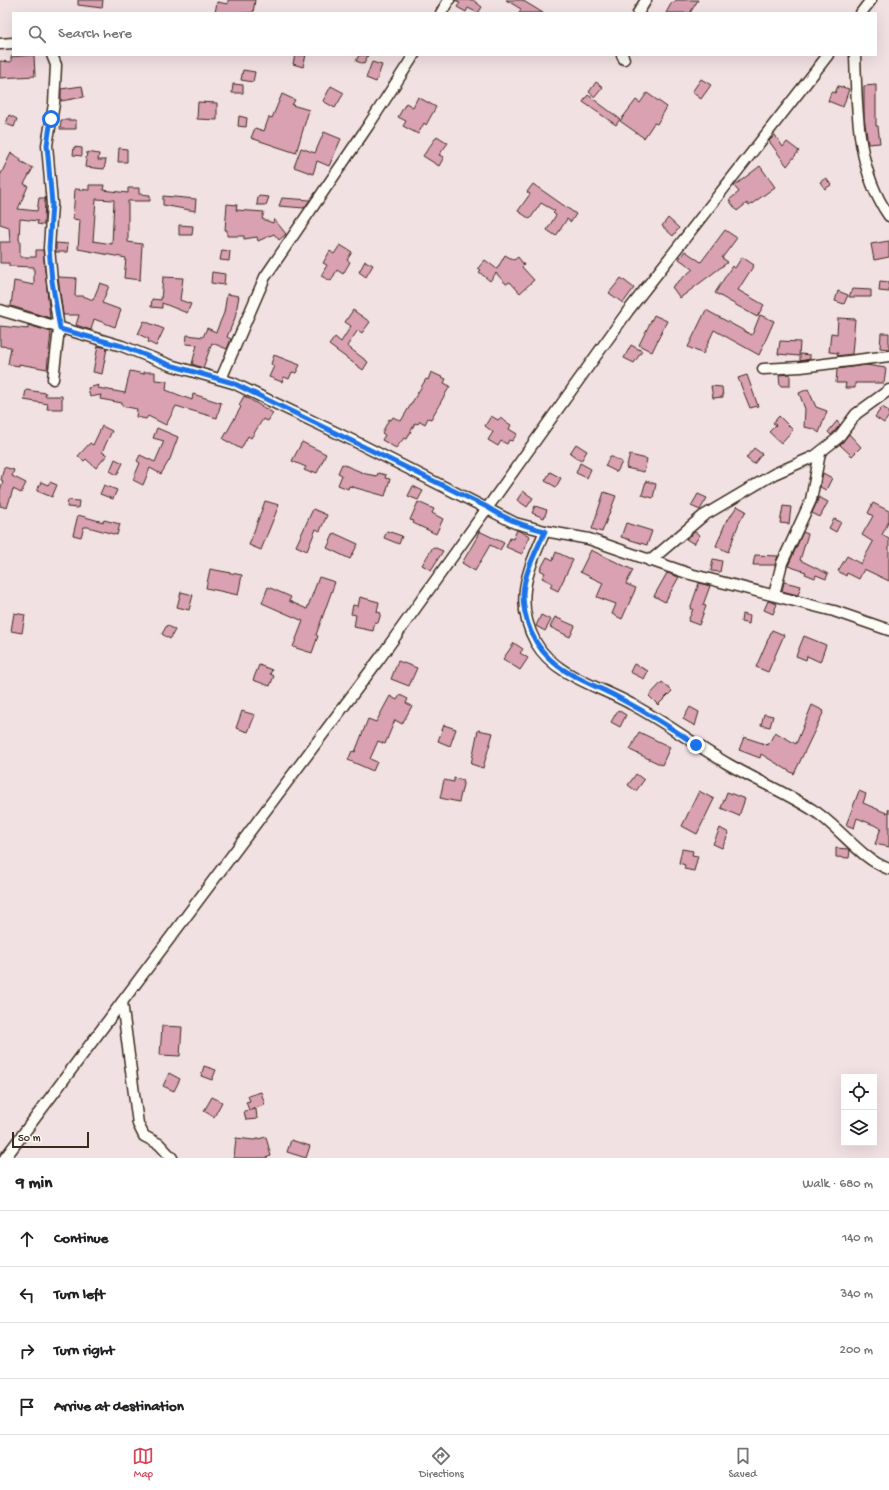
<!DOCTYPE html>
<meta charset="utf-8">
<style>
body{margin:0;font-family:"Gochi Hand",sans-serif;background:#f2f2f2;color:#202124}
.controls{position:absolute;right:12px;bottom:12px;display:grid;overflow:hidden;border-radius:0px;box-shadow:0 4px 16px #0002}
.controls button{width:36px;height:36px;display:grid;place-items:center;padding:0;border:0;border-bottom:1px solid #e0e0e0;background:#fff;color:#202124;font:20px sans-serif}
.scale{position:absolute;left:12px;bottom:10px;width:77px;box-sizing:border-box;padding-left:4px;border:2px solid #3b2a1e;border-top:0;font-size:11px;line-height:14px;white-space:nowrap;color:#3b2a1e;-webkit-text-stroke:3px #fdfcf7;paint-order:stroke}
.stop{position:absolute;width:12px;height:12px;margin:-9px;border:3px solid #1a73e8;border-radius:50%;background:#fff}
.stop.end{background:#1a73e8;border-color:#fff;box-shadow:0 1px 4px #0008}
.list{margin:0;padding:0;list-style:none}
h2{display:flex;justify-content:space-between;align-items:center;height:52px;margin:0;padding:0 16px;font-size:17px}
h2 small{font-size:13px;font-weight:400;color:#757577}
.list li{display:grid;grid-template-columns:26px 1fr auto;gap:12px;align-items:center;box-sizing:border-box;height:56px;padding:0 16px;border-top:1px solid #e0e0e0}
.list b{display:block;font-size:15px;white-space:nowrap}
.list em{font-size:13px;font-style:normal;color:#757577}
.icon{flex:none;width:22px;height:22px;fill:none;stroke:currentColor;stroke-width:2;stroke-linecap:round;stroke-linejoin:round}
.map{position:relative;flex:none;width:889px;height:1158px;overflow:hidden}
.search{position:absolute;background:#fff;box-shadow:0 4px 16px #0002;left:12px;right:12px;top:12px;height:44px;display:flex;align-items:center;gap:10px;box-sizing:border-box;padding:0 14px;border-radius:0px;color:#757577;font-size:15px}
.sheet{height:276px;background:#fff}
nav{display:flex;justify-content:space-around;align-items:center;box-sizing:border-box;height:56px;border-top:1px solid #e0e0e0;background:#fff;font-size:11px;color:#757577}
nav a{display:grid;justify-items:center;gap:2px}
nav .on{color:#d1495b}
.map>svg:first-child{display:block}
</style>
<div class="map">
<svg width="889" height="1158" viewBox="0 0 889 1158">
<rect width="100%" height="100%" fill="#f2e1e2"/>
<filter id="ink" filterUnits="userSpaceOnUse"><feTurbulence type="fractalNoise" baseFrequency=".025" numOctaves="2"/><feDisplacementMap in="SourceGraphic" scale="8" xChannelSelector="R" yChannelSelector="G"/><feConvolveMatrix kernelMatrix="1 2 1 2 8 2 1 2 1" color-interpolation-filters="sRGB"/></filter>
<g filter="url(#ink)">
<g fill="#d9a1b2" stroke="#3b2a1e" fill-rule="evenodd">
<path d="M 78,0 L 103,0 L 102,8 L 78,5 Z"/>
<path d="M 228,0 L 255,0 L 253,13 L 215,13 L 217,2 L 228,4 Z"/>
<path d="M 455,0 L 473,0 L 482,7 L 478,13 L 468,8 L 466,12 L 457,7 L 460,3 Z"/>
<path d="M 506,0 L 522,0 L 543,13 L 519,13 L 521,9 Z"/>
<path d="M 676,0 L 698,0 L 690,13 L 666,13 L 672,2 L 674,3 Z"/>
<path d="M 34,55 L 35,76 L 0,78 L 0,61 L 11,62 L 11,57 Z"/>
<path d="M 295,55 L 306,55 L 303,67 L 293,64 Z"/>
<path d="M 359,55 L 368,55 L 364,64 L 356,61 Z"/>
<path d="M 372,62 L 382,65 L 376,82 L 366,78 Z"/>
<path d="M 243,70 L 255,72 L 253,82 L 241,80 Z"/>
<path d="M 701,79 L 711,85 L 701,99 L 692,92 Z"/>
<path d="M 596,82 L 603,87 L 595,97 L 589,92 Z"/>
<path d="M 233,84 L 243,85 L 243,93 L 232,93 Z"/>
<path d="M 876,85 L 876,126 L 878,126 L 880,143 L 868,144 L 864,117 L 864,86 Z"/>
<path d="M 82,86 L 84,97 L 61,101 L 61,89 Z"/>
<path d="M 331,86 L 344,93 L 335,108 L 323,101 Z"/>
<path d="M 838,86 L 849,89 L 843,107 L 828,101 L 831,92 L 835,93 Z"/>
<path d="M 647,93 L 667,107 L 657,124 L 654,123 L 644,138 L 620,121 L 636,100 L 640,103 Z"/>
<path d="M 282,94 L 295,100 L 292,105 L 309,110 L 296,153 L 251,138 L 255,128 L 264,131 L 269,117 L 272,118 Z"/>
<path d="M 588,95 L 620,119 L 616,125 L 583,102 Z"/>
<path d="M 418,97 L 436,107 L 426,125 L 424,123 L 418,134 L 403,126 L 406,121 L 398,117 L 406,103 L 413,107 Z"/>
<path d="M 198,102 L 217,103 L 217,120 L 197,119 Z"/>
<path d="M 9,115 L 17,119 L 14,127 L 6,124 Z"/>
<path d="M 239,116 L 247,118 L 246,127 L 238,126 Z"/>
<path d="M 61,120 L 76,120 L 76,129 L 60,129 Z"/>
<path d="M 324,132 L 341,139 L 329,166 L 317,161 L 313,174 L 294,167 L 301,148 L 315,153 Z"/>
<path d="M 775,135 L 783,147 L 787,142 L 799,151 L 787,166 L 769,141 Z"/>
<path d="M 437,136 L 448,143 L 439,155 L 444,157 L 439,166 L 423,156 Z"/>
<path d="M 74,147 L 82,148 L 82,156 L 73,155 Z"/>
<path d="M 119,148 L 127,149 L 127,162 L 118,162 Z"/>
<path d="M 87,152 L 99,154 L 98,160 L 106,160 L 104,169 L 85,167 Z"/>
<path d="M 11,153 L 21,159 L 20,161 L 33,168 L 24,184 L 28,186 L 18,209 L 37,211 L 39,198 L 45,198 L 44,225 L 37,224 L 38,221 L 20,219 L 19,240 L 20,240 L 20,257 L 36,257 L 36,250 L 43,250 L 50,318 L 11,306 L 14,281 L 34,285 L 34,267 L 9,266 L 9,263 L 0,263 L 0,242 L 10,242 L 9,227 L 0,224 L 0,176 Z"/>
<path d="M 760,166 L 775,187 L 749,206 L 747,203 L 737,211 L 729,200 L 739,192 L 734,186 Z"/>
<path d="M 826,178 L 831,185 L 825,189 L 820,182 Z"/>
<path d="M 533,184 L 576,214 L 571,222 L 567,219 L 556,236 L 547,230 L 556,215 L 553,213 L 555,211 L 541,203 L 530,219 L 518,211 L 530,194 L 527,192 Z"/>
<path d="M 89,185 L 104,185 L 103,190 L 128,193 L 128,188 L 139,188 L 139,194 L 150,195 L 150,201 L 128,201 L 128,242 L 142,244 L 140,280 L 124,278 L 126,258 L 78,249 L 80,220 L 73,219 L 75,189 L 89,190 ZM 96,199 L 114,200 L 112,244 L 93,241 Z"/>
<path d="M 163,196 L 196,199 L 195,211 L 163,205 Z"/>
<path d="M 258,196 L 269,197 L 266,205 L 257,205 Z"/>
<path d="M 282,198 L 310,200 L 304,208 L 279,206 Z"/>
<path d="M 227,204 L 237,205 L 236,210 L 264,212 L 262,219 L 273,223 L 274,219 L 286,234 L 279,240 L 274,234 L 258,241 L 257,237 L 244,239 L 244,236 L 227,236 L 227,230 L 225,230 Z"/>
<path d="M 668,218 L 679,228 L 673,236 L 662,226 Z"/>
<path d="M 179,225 L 193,226 L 192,235 L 179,235 Z"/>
<path d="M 725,230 L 737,238 L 722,258 L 728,262 L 680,298 L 672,287 L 693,269 L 679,259 L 685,251 L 701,262 Z"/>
<path d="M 889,241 L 889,257 L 874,260 L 871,244 Z"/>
<path d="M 56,243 L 68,244 L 67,252 L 56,252 Z"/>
<path d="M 340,245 L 352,252 L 347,260 L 350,262 L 343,274 L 337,270 L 331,281 L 321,276 L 327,265 L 323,263 L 330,251 L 334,254 Z"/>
<path d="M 222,250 L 230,251 L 229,261 L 220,260 Z"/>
<path d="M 505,255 L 514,260 L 518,257 L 524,265 L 522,267 L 534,280 L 520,293 L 510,282 L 506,284 L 496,273 L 490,281 L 479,272 L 481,270 L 478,268 L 485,260 L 497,269 Z"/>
<path d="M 742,257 L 754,265 L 738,290 L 764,305 L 757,317 L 715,293 L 732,266 L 735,268 Z"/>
<path d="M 365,261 L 373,265 L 366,277 L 359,272 Z"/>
<path d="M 212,272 L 225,274 L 224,285 L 211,283 Z"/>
<path d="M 58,277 L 76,278 L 75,296 L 83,296 L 93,300 L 100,283 L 109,286 L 102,303 L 121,310 L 115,327 L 94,319 L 91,330 L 76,325 L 79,315 L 63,315 Z"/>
<path d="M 163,277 L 183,278 L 180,300 L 191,304 L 187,313 L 162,303 L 162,308 L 151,307 L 152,299 L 161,300 Z"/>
<path d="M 621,278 L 634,288 L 623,303 L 609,293 Z"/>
<path d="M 880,281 L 889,282 L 889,292 L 879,291 Z"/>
<path d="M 852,289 L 871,290 L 871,297 L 849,297 Z"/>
<path d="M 838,291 L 848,295 L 844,304 L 835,301 Z"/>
<path d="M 227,294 L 239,296 L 235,318 L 227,337 L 231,339 L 227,349 L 212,343 L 203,368 L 192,364 L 197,345 L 186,344 L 187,335 L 203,337 L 207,328 L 216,332 L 224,313 Z"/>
<path d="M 353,310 L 370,322 L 362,333 L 358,330 L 347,346 L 368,362 L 363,370 L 329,345 L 335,337 L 341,342 L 351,326 L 345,322 Z"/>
<path d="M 706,310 L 752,335 L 760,315 L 774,321 L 759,355 L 714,330 L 703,354 L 688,347 Z"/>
<path d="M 654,315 L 667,321 L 652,352 L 639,345 Z"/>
<path d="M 838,318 L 855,319 L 852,354 L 837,356 L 838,353 L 829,352 L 831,333 L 837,334 Z"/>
<path d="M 144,321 L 164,329 L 156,346 L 148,342 L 149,339 L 138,334 Z"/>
<path d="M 28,325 L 51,332 L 47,369 L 19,364 L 19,366 L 8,364 L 11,347 L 0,346 L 0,326 L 28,329 Z"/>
<path d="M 881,333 L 889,333 L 889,349 L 880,348 Z"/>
<path d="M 780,341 L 800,342 L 799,356 L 778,354 Z"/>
<path d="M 631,345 L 642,351 L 634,363 L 624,358 Z"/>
<path d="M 98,346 L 107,348 L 102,374 L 93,372 Z"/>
<path d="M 800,354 L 810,355 L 810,359 L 800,361 Z"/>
<path d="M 274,355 L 300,365 L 296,373 L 292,372 L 289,379 L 284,377 L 282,382 L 269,377 L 274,366 L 271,364 Z"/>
<path d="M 866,365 L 886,368 L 884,383 L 855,383 L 855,388 L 845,388 L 846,383 L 836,383 L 837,369 Z"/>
<path d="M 130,371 L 144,374 L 144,372 L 155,372 L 155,380 L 167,381 L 166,390 L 192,400 L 193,394 L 221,403 L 217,418 L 176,406 L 166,425 L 148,416 L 146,419 L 136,417 L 137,409 L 122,406 L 122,403 L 100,399 L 101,395 L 90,397 L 88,388 L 99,385 L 98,388 L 125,393 Z"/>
<path d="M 431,372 L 446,379 L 444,383 L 450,386 L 431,419 L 428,418 L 425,424 L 420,421 L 418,424 L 415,423 L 407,439 L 404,438 L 396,448 L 382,440 L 385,435 L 382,433 L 389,419 L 391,420 L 393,417 L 401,421 L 426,379 L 428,380 Z"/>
<path d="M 790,374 L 790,386 L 780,386 L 779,375 Z"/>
<path d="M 747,375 L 758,406 L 750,408 L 738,378 Z"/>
<path d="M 711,386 L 722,387 L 723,397 L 713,398 Z"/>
<path d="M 808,389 L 816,407 L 827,411 L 819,433 L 814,429 L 804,427 L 805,409 L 799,393 Z"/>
<path d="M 26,390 L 46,393 L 45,396 L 62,396 L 62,409 L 47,409 L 48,404 L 24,400 Z"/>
<path d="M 244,396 L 273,413 L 268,421 L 263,419 L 251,438 L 248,436 L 241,449 L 223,439 L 241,407 L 239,405 Z"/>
<path d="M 882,407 L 889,411 L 889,416 L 884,423 L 875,417 Z"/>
<path d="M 491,416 L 498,420 L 500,418 L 511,425 L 509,429 L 517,434 L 512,441 L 509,440 L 507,444 L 501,441 L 498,446 L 488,440 L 493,432 L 485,426 Z"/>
<path d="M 779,416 L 793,430 L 781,443 L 769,432 L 776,425 L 773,423 Z"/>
<path d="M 837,421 L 840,425 L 831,435 L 828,432 Z"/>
<path d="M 102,426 L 112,431 L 102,452 L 107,455 L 96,468 L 86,459 L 84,461 L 78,456 L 90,443 L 93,445 Z"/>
<path d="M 157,428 L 178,437 L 170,459 L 161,474 L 150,468 L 143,485 L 133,480 L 140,463 L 137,461 L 140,455 L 155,462 L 164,441 L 153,438 Z"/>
<path d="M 849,434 L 861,447 L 852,456 L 840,445 Z"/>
<path d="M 302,442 L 326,454 L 317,473 L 312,471 L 311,473 L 304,470 L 306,467 L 292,461 Z"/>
<path d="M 576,444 L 587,451 L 581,461 L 570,453 Z"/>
<path d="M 754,448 L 762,454 L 754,464 L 746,458 Z"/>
<path d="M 630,455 L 647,459 L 644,472 L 626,468 Z"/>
<path d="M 610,456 L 622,462 L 617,472 L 605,466 Z"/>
<path d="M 115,459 L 123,463 L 117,475 L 110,471 Z"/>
<path d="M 580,463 L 591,469 L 587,478 L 576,473 Z"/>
<path d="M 342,464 L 366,474 L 377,476 L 378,473 L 386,475 L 385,478 L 390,479 L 385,496 L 349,486 L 348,489 L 338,485 L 342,475 L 338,473 Z"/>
<path d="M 4,467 L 14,470 L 12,476 L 26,483 L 21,493 L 13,489 L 7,508 L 0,506 L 0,491 L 3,481 L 1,480 Z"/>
<path d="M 550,472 L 561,478 L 556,487 L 545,481 Z"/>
<path d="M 823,473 L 832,478 L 826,490 L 820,487 Z"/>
<path d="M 646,481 L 656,484 L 653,498 L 642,495 Z"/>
<path d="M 41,482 L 48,485 L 50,482 L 57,485 L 52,497 L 37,491 Z"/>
<path d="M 104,485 L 117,490 L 113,499 L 100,494 Z"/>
<path d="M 413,486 L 423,491 L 418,500 L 408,496 Z"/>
<path d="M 523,491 L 533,498 L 527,507 L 517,500 Z"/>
<path d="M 604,492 L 616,496 L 602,532 L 592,529 Z"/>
<path d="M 698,494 L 707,498 L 700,510 L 691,506 Z"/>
<path d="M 819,497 L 828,502 L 820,517 L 812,513 Z"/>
<path d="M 68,500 L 79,501 L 78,508 L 67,507 Z"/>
<path d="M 265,501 L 279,505 L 261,550 L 249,545 Z"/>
<path d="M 418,502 L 434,509 L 432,513 L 443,519 L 436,534 L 413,523 L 414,521 L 410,520 Z"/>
<path d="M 873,503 L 889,511 L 889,521 L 882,535 L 889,539 L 889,581 L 864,569 L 859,579 L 847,573 L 846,576 L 838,571 L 847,556 L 861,564 L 873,542 L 862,535 L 873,516 L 868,513 Z"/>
<path d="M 535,506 L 547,510 L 544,518 L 532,513 Z"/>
<path d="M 737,506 L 746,511 L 739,523 L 728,552 L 716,546 L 727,519 L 728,520 Z"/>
<path d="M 783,506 L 791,507 L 789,524 L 780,523 Z"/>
<path d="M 313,509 L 327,515 L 320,531 L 316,529 L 307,551 L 296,546 Z"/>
<path d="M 78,515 L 103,522 L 104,520 L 120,524 L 117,535 L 88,527 L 84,527 L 81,537 L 73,535 Z"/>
<path d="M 834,519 L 841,522 L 836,532 L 829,528 Z"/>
<path d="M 626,523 L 652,531 L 647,545 L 621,537 Z"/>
<path d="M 517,530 L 530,536 L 522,554 L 506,547 L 510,538 L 513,539 Z"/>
<path d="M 387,531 L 402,536 L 399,544 L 384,538 Z"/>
<path d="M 479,531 L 504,543 L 500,550 L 490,545 L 475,571 L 462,563 L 476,539 Z"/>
<path d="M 695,532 L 700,535 L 694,544 L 686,539 Z"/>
<path d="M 803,532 L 808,534 L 800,560 L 828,574 L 826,579 L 816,575 L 815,578 L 805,574 L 806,572 L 788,566 Z"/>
<path d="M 334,533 L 358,544 L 350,559 L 327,548 Z"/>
<path d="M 433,547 L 443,551 L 431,570 L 422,565 Z"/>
<path d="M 591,550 L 633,570 L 626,584 L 636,588 L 622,619 L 612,614 L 616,604 L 597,597 L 603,583 L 580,572 Z"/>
<path d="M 556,552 L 573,560 L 558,591 L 550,587 L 552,583 L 542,578 L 545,573 L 540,570 L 547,557 L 553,560 Z"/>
<path d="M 755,555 L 778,556 L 775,565 L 753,565 Z"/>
<path d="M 713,559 L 722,561 L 720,572 L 711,571 Z"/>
<path d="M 210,569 L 242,575 L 238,595 L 206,588 Z"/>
<path d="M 667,573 L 679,577 L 665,602 L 654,596 Z"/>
<path d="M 319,577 L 335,582 L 316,635 L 318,636 L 312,653 L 293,647 L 303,621 L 262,603 L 268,587 L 291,597 L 289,601 L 307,609 Z"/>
<path d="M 784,582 L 801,586 L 798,595 L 782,591 Z"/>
<path d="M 699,583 L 710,586 L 703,605 L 706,606 L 699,625 L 688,621 L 693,609 L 690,609 Z"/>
<path d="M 181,592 L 193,595 L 189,610 L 177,607 Z"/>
<path d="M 360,597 L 379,602 L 377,612 L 381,613 L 378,623 L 375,622 L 373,631 L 354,627 L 356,615 L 351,614 L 353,605 L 358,606 Z"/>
<path d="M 768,601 L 777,604 L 773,614 L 764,610 Z"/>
<path d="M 14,613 L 25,615 L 22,633 L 11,631 Z"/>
<path d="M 742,614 L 750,616 L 749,624 L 741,622 Z"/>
<path d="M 541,615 L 551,620 L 545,631 L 536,626 Z"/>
<path d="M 555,617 L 575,626 L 570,637 L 550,627 Z"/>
<path d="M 167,625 L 175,630 L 170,639 L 162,634 Z"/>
<path d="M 772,630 L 784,635 L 768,672 L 756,667 Z"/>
<path d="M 804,636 L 826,645 L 820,662 L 807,656 L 806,660 L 796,656 Z"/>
<path d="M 514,643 L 523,649 L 520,653 L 528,658 L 520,670 L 503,659 Z"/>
<path d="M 398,661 L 417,668 L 409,686 L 391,679 Z"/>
<path d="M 634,664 L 648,671 L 644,679 L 630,672 Z"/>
<path d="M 259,665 L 272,670 L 270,674 L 274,676 L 270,686 L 253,680 Z"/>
<path d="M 662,682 L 672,691 L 658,705 L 649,696 Z"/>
<path d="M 400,695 L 408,699 L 406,703 L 412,706 L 402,724 L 395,720 L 385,744 L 378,741 L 370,759 L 377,762 L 373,771 L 348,760 L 352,751 L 355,752 L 368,719 L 376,722 L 390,696 L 397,700 Z"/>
<path d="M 812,705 L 824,711 L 794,774 L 761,754 L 760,758 L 739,750 L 744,737 L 768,745 L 775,732 L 796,744 Z"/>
<path d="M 690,707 L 699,712 L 695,726 L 683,719 Z"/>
<path d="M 618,710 L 626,715 L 620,727 L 611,722 Z"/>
<path d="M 242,711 L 255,715 L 248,732 L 236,728 Z"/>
<path d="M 764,714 L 773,716 L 770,727 L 761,725 Z"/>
<path d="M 444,725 L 456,729 L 450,746 L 438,741 Z"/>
<path d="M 478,730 L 493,733 L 483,768 L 471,764 Z"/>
<path d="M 639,732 L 670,747 L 662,765 L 630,750 Z"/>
<path d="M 636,774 L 644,780 L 636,791 L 628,785 Z"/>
<path d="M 454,778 L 464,780 L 459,802 L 440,798 L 444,780 L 454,782 Z"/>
<path d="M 699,791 L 714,799 L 697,834 L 682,826 Z"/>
<path d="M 859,791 L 866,794 L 863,803 L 884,812 L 887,813 L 889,809 L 889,847 L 875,844 L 881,828 L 857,818 L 854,828 L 846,825 Z"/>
<path d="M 727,792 L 745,799 L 739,816 L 721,808 Z"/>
<path d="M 720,828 L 729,833 L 722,848 L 713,844 Z"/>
<path d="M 836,848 L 848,849 L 850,850 L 849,858 L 836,857 Z"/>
<path d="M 682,849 L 693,851 L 692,855 L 698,856 L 694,871 L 684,869 L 685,865 L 679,863 Z"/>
<path d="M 162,1026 L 182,1027 L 180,1056 L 160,1055 Z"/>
<path d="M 204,1066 L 216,1070 L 212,1080 L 201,1076 Z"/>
<path d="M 169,1073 L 180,1079 L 174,1091 L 163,1086 Z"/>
<path d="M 261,1092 L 265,1105 L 249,1110 L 246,1102 L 250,1101 L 248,1096 Z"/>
<path d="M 212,1097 L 222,1102 L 214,1117 L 204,1111 Z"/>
<path d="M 256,1109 L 257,1119 L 246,1120 L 244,1111 Z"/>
<path d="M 266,1137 L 271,1156 L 265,1158 L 234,1158 L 236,1138 L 254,1140 Z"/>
<path d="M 291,1140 L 310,1146 L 306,1158 L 287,1152 Z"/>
</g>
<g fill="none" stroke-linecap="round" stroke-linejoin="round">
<defs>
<g id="minor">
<path d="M 441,13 L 449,0"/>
<path d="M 638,13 L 646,0"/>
<path d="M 861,13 L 871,0"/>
<path d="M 0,44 L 13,43"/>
<path d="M 52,55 L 56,65 L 54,104 L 47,145 L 52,204 L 49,248 L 52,281 L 59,329 L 53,379"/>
<path d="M 622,55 L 624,59"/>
<path d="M 855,55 C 857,110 856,169 889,216"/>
<path d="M 0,310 L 122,346 L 170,365 L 233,383 L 358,443 L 515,523 L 545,531 L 589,539 L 690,574 L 834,611 L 889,630"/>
<path d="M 763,369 L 801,367 L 889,356"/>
<path d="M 221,379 L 265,277 L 368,126 L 414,55"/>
<path d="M 545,531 C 528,570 513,601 536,643 C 555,676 599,686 631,704 C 665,722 695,745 728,764 C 756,780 786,793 813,810 C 840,827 859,858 889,869"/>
<path d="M 650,561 L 703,516 L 774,474 L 815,456 L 838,438 L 856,414 L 889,390"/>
<path d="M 774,595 L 782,563 L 811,500 L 820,453"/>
<path d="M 122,1002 L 138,1124 L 144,1136 L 159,1144 L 172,1158"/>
<path d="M 5,1158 L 380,658 L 628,311 L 828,55"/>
</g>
</defs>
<use href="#minor" stroke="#3b2a1e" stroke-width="13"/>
<use href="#minor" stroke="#fdfcf7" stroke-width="10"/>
</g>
</g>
<g fill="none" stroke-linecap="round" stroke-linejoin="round" filter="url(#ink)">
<path stroke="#1a73e8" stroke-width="5" d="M 51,119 L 47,145 L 52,204 L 49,248 L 52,281 L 60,329 L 122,346 L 170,365 L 233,383 L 487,507 C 505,519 524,526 545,531 C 537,550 524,572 523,594 C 523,606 526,620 531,632 C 549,673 585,679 621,699 C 647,713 672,728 696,745"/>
</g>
</svg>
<div class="controls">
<button><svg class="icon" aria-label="locate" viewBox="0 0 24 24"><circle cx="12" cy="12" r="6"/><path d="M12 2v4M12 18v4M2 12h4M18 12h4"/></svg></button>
<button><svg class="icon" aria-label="layers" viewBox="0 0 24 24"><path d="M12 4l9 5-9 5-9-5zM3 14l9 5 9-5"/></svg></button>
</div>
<div class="scale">50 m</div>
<div class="stop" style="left:51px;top:119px"></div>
<div class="stop end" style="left:696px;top:745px"></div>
<div class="search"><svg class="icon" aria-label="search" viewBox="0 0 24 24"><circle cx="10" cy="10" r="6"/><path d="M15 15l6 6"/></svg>Search here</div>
</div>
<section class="sheet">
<h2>9 min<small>Walk · 680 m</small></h2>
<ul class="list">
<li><svg class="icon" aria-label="ahead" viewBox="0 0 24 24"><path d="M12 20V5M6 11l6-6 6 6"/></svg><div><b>Continue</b></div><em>140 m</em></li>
<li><svg class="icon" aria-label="left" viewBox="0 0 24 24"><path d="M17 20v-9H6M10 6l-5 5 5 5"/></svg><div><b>Turn left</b></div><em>340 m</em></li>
<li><svg class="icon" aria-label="right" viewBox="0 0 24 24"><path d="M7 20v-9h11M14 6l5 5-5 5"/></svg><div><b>Turn right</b></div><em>200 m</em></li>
<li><svg class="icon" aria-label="arrive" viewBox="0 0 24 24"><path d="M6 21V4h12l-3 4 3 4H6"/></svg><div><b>Arrive at destination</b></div></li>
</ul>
</section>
<nav>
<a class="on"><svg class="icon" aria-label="map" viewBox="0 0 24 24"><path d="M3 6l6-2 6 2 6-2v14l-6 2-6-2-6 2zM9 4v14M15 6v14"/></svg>Map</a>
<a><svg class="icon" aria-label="directions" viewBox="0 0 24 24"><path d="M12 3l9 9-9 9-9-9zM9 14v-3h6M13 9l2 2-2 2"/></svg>Directions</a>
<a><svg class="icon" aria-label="saved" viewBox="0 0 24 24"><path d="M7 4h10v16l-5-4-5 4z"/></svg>Saved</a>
</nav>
